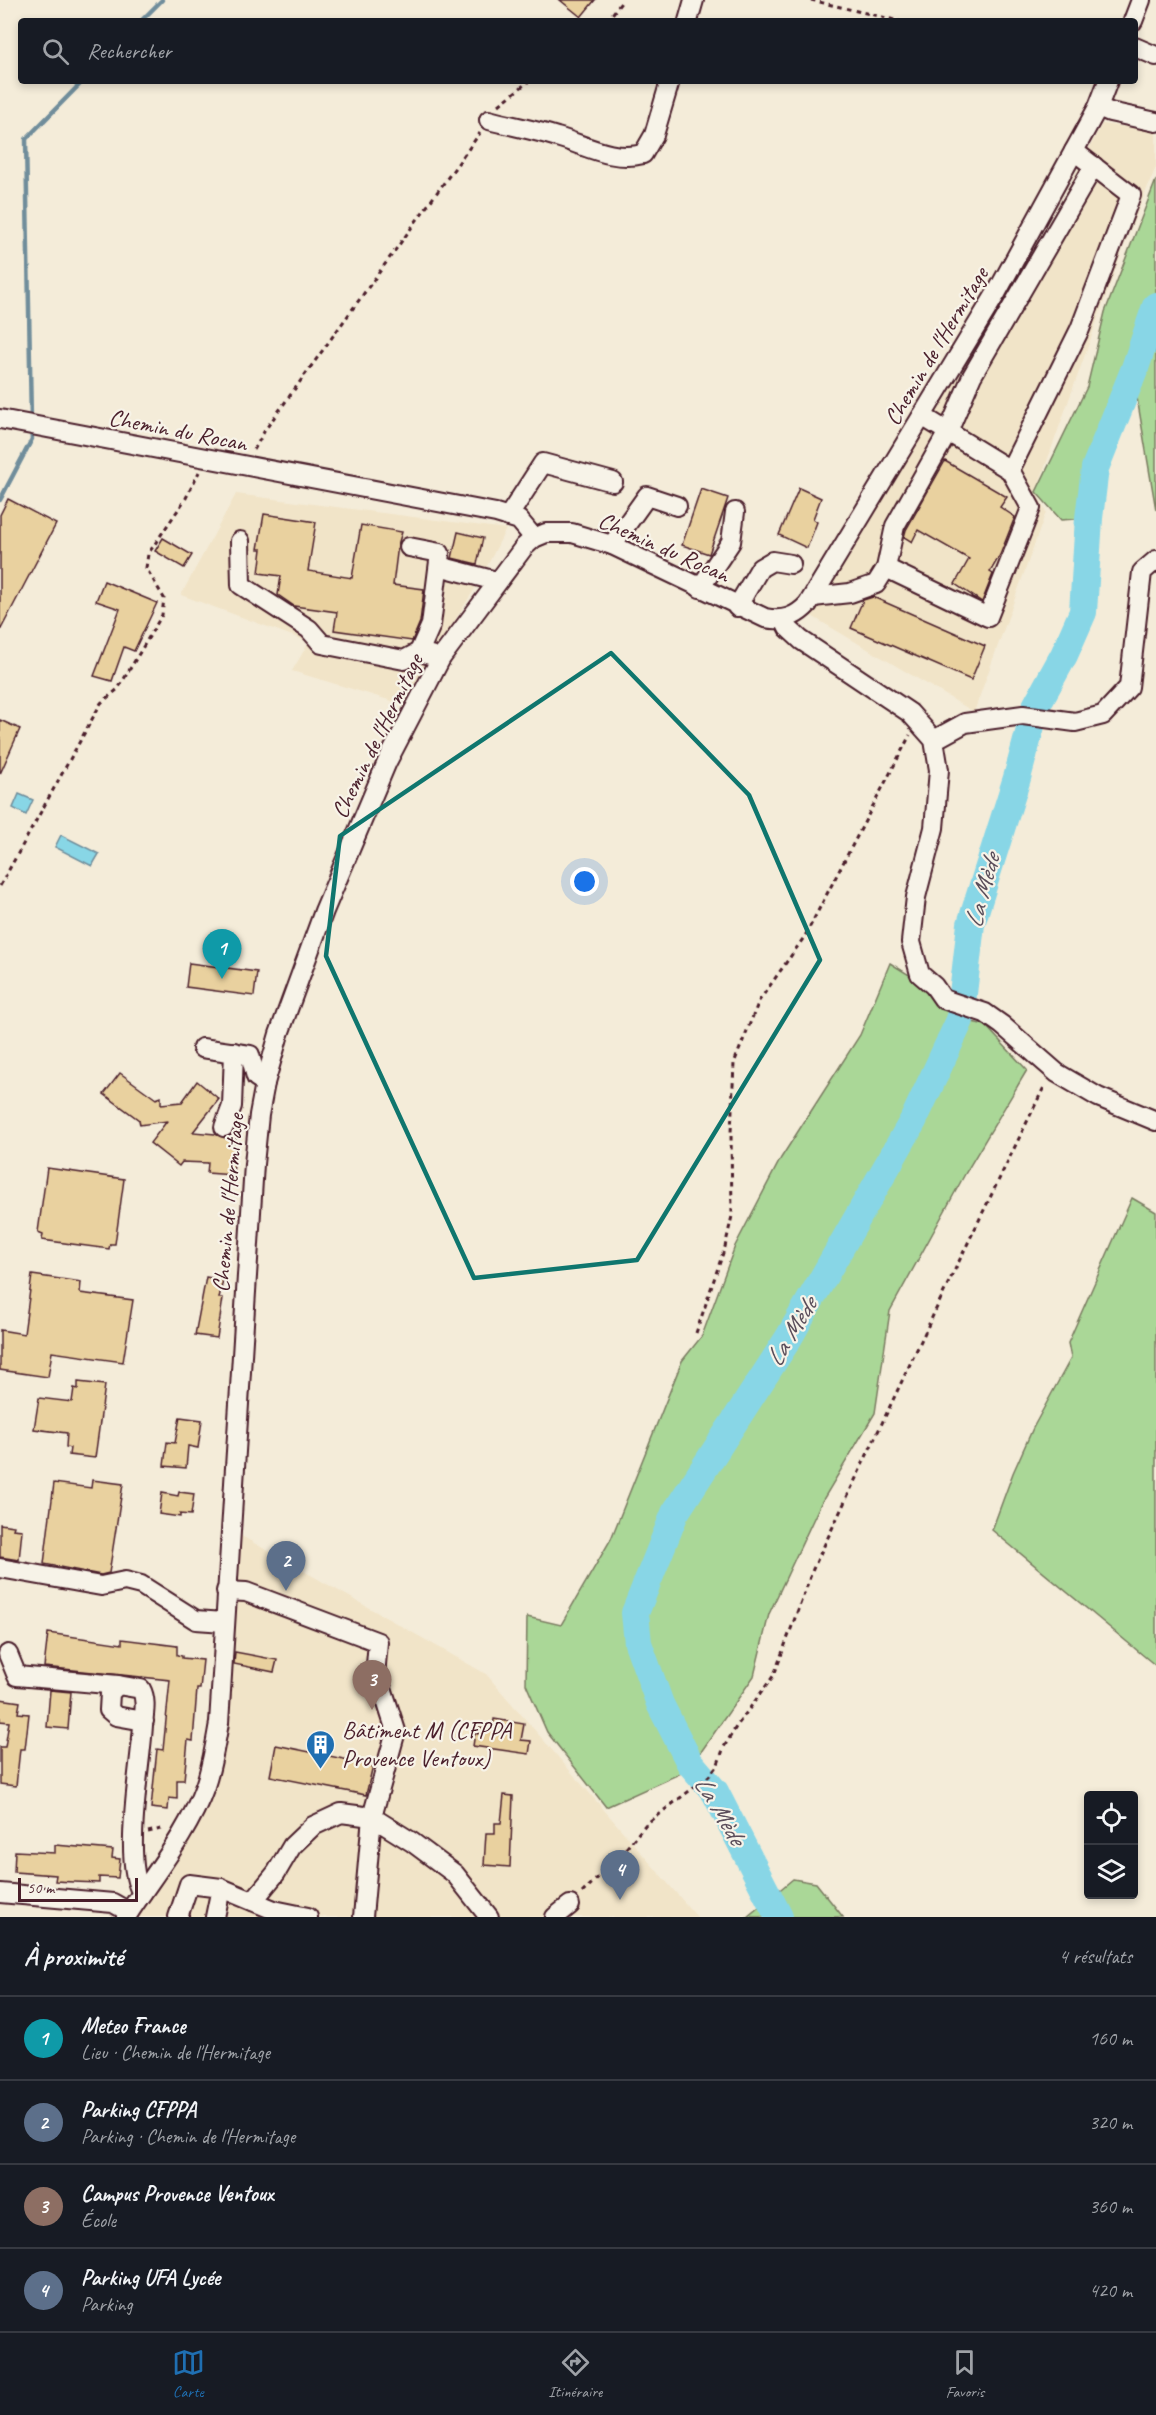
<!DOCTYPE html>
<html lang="fr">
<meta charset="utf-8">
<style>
body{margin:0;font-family:Caveat,sans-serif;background:#20242c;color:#f1f3f6}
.controls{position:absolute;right:18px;bottom:18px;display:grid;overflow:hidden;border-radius:6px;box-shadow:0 3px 9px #0003}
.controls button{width:54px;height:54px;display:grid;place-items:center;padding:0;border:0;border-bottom:2px solid #363941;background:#171b24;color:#f1f3f6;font:30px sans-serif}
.scale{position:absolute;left:18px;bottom:15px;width:120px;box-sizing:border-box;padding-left:6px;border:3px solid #4a1f2b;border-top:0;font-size:16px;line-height:21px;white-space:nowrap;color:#4a1f2b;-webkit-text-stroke:4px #f7f3e8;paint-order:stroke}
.you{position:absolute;left:585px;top:882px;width:21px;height:21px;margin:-15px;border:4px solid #fff;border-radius:50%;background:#1a73e8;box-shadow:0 0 0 9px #1a73e833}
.badge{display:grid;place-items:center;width:39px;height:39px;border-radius:50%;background:#1f6fb2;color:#fff;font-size:20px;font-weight:700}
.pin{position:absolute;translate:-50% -50px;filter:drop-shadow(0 2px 3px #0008)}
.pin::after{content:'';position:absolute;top:32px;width:21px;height:18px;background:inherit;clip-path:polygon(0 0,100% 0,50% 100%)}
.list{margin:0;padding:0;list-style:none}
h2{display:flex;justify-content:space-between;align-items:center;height:78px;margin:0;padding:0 24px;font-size:26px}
h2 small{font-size:20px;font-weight:400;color:#9ea1a6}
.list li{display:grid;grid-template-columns:39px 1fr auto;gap:18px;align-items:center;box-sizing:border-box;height:84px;padding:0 24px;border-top:2px solid #363941}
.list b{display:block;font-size:22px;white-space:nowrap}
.list p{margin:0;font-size:20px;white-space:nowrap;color:#9ea1a6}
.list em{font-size:20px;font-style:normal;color:#9ea1a6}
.icon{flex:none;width:33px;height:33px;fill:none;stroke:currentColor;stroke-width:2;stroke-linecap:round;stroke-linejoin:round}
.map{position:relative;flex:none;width:1156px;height:1917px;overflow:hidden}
.search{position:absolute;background:#171b24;box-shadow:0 3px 9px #0003;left:18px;right:18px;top:18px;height:66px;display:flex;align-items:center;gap:15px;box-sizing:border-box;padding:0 21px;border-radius:6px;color:#9ea1a6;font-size:22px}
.sheet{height:414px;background:#171b24}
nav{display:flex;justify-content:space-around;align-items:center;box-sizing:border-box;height:84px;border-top:2px solid #363941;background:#171b24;font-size:16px;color:#9ea1a6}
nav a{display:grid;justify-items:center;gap:3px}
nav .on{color:#1f6fb2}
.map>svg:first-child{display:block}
</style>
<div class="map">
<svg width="1156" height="1917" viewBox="0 0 1156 1917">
<rect width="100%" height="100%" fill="#f4ecd9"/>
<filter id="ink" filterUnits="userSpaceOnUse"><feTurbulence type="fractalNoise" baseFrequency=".0167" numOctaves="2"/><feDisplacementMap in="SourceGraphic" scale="12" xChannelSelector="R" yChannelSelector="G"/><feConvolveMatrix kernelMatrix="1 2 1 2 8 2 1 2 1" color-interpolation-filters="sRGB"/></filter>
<g filter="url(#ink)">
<g fill="#f1e4c8">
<path d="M 1102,124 L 1156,131 L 1156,167 L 1127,237 L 1036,492 L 1046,512 L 974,712 L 810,615 L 939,408 L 1062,200 Z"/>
<path d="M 236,494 L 506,529 L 479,582 L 402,704 L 292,671 L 309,642 L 181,595 Z"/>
<path d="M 238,1534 L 486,1674 L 697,1917 L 137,1917 L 216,1779 L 224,1746 Z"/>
</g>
<g fill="#aad797" stroke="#7a7b61" stroke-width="1.5">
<path d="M 1156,180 L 1156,510 L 1133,374 L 1095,468 L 1089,518 L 1061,520 L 1036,492 L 1087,387 L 1105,312 Z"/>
<path d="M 890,963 L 911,976 L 942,1008 L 953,1012 L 952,1024 L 903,1127 L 780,1341 L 668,1513 L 628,1614 L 632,1650 L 655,1712 L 686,1771 L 606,1807 L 547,1732 L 526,1684 L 527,1617 L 561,1625 L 611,1539 L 682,1361 L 702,1336 L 735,1246 L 781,1158 L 860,1035 Z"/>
<path d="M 968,1021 L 985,1025 L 1027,1070 L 965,1174 L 890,1311 L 875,1413 L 821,1503 L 769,1614 L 754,1676 L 696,1759 L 663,1699 L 645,1642 L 641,1615 L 680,1517 L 797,1339 L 921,1120 Z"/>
<path d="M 1132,1198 L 1156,1212 L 1156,1666 L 992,1530 L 1013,1473 L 1033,1428 L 1071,1358 L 1068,1343 Z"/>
<path d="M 793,1879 L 816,1883 L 843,1917 L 747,1917 Z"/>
</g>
<g fill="#88d6e6" stroke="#6f8d9b" stroke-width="1.5">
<path d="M 19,794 L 33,800 L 26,815 L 13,808 Z"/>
<path d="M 61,835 L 99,854 L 92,866 L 55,847 Z"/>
</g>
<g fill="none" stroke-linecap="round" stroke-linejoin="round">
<g stroke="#6f8d9b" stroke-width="4.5">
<path d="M 141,21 L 162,0"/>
<path d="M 31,421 L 26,139 L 83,81"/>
<path d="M 0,500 L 32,439 L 31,429"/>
</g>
<g stroke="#88d6e6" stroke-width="28">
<path d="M 1036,706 L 1064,655 L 1083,612 L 1089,518 L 1095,468 L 1135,368 L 1156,306"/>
<path d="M 779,1917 L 715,1792 L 690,1763 L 660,1704 L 638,1643 L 635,1613 L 675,1513 L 788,1339 L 913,1121 L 960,1020 L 971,924 L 1017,778 L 1032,722"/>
</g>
</g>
<g fill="#e9d19f" stroke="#4a1f2b" stroke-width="1.5">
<path d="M 560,0 L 595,0 L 581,17 Z"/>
<path d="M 945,461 L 1007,497 L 1000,507 L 1015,517 L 1000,555 L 990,572 L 993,574 L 982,602 L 955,584 L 969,559 L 918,530 L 912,542 L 904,537 L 906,530 Z"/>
<path d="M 799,488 L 821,498 L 813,519 L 817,522 L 807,548 L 779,535 Z"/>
<path d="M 701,489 L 728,498 L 709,554 L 682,545 Z"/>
<path d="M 8,499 L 56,524 L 0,631 L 0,515 Z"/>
<path d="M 264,514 L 316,522 L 308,571 L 352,578 L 361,525 L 402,532 L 398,545 L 393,585 L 424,589 L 420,622 L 412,641 L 334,630 L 337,612 L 294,606 L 278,595 L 281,576 L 259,573 L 262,549 L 258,549 Z"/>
<path d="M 458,532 L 483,538 L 477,564 L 452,558 Z"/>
<path d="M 163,538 L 192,555 L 184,568 L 155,551 Z"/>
<path d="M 104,581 L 157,603 L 134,651 L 124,647 L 112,681 L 94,676 L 120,609 L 96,601 Z"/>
<path d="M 873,597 L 985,646 L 971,680 L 851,628 L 863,600 Z"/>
<path d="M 0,720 L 20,729 L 0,774 Z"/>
<path d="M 189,963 L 257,972 L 254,996 L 186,987 Z"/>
<path d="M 120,1073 L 156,1099 L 161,1097 L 161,1104 L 182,1102 L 197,1081 L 219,1099 L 193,1132 L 215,1134 L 225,1138 L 236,1135 L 233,1175 L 207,1173 L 208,1163 L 182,1162 L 179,1166 L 150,1143 L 167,1121 L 140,1125 L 139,1120 L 104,1094 Z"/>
<path d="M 47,1168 L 124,1179 L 115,1244 L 110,1244 L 109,1249 L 42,1240 L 43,1234 L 38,1232 Z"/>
<path d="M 32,1275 L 81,1282 L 80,1293 L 133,1300 L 123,1362 L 52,1352 L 48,1377 L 0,1370 L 0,1330 L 24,1334 Z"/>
<path d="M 206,1277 L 223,1280 L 219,1298 L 223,1298 L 217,1338 L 195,1335 Z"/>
<path d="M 78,1382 L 105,1385 L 95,1458 L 69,1455 L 70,1448 L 66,1447 L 67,1433 L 34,1429 L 39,1398 L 72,1402 L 74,1388 L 78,1389 Z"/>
<path d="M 180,1417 L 202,1420 L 198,1448 L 188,1446 L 186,1468 L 164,1466 L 167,1442 L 175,1443 Z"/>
<path d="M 92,1480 L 123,1484 L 109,1573 L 101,1575 L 44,1564 L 54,1483 L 91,1488 Z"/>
<path d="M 179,1492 L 194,1494 L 191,1515 L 180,1514 L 180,1517 L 159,1514 L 162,1493 L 178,1496 Z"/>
<path d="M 0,1524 L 14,1526 L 13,1529 L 22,1530 L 19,1560 L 0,1557 Z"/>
<path d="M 48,1633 L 122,1644 L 122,1639 L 177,1646 L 177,1655 L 182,1656 L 182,1658 L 203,1660 L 200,1689 L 197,1689 L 193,1741 L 188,1740 L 184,1780 L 177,1780 L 177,1799 L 169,1798 L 168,1810 L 151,1808 L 157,1749 L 163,1750 L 170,1680 L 44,1667 Z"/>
<path d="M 235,1652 L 277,1660 L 274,1672 L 234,1664 Z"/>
<path d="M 50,1690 L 71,1692 L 68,1729 L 47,1727 Z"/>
<path d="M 0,1699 L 20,1702 L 18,1713 L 29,1714 L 25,1749 L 20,1749 L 16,1786 L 0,1784 L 0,1747 L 5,1747 L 9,1722 L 0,1721 Z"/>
<path d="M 494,1719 L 524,1724 L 521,1740 L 531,1741 L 529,1754 L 473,1746 L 475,1733 L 478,1734 L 479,1727 L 493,1729 Z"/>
<path d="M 276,1745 L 373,1765 L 366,1795 L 270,1776 Z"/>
<path d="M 504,1795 L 513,1796 L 510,1867 L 484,1865 L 486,1833 L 495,1833 L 495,1823 L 501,1823 Z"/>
<path d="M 55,1845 L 113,1850 L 112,1858 L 120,1859 L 118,1878 L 99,1877 L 99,1883 L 74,1882 L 55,1881 L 56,1875 L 14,1872 L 15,1851 L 55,1853 Z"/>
</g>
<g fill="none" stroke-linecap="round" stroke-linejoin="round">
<defs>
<g id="minor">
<path d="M 688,21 L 694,0"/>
<path d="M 1133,21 L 1141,0"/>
<path d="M 1135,47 L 1156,56"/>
<path d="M 1098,107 L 1110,112 L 1156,122"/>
<path d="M 489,120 C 511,126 535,130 557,137 C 585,145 613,162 643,154 L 654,135 L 670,81"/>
<path d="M 922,416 L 1010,470"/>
<path d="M 0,419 L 496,513 L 519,520 L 534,538"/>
<path d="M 508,517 L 543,463 L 613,482"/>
<path d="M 240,541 L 241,585 L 309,629 L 322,644 L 404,660 L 419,652 L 441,658"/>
<path d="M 612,545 L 647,496 L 677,506"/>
<path d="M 409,547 L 440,553 L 431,625 L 419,652"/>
<path d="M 439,566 L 496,581"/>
<path d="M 886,568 L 988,617 L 1031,508 L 1010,470 L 1080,329 L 1131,195 L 1074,151"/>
<path d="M 700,588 L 731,542 L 735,512"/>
<path d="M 813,597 L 850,593 L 876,584 L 886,568 L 895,526 L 948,432 L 972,376 L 1094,166"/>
<path d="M 737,607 L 760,568 L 772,561 L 791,564"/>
<path d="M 784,620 L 788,628 L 801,640 L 910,713 L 934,740 L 939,770 L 934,828 L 916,897 L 911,942 L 920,974 L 934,986 L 943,999 L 985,1013 L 1002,1025 L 1057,1073 L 1098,1097 L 1156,1121"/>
<path d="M 934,740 L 965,723 L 1023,715 L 1075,722 L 1103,715 L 1129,687 L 1142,572 L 1156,560"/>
<path d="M 202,1048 L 250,1055 L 256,1077 L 265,1083"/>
<path d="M 224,1127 L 232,1106 L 234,1052"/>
<path d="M 0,1568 L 101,1586 L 125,1581 L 141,1585 L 196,1620 L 224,1622"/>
<path d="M 226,1591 L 246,1592 L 378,1642 L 375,1676 L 383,1691 L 396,1731 L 372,1817 L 341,1813 L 313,1826 L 292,1846 L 276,1873 L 253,1901"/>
<path d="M 8,1654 L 17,1676 L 118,1685"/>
<path d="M 221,1888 L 274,1910 L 308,1917"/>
<path d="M 0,1893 L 113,1903 L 129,1912"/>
<path d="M 142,1893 C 122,1862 141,1764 143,1725 C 144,1713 147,1700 141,1689 L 118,1685 L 110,1693 L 109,1710 L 116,1716 L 144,1721"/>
<path d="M 126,1917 C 153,1875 188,1834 205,1786 C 212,1766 215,1745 219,1723 L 254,1164 L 259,1115 L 265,1083 L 279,1034 L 324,911 L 387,762 L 441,658 L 524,547 L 534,538 L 546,533 L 572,533 L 612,545 L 765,618 C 783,622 796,617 808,604 L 997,292 L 1098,107 L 1108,81"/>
<path d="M 178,1917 L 189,1884 L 221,1888 L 215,1917"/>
<path d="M 363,1917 L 372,1817 L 412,1842 L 455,1874 L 489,1917"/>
<path d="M 555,1917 L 570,1905"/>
</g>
</defs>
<use href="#minor" stroke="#4a1f2b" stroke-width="22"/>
<g stroke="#4a1f2b" stroke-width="3" stroke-dasharray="4.5 4.5" stroke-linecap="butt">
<path d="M 811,0 L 899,21"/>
<path d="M 607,21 L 623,0"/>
<path d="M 499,105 L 529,81"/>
<path d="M 254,450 L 265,430 L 480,133"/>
<path d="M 0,886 L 101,703 L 118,689 L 162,615 L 164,598 L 146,568 L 148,554 L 186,498 L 199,472"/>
<path d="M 696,1333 L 725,1247 L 732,1216 L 731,1133 L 734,1063 L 759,1001 L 805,936 L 910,735"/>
<path d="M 148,1832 L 165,1828"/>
<path d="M 582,1893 L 620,1856 L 646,1824 L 709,1776 L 718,1764 L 724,1747 L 736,1727 L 774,1675 L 813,1569 L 945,1290 L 1045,1085"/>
</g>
<use href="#minor" stroke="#f7f3e8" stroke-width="18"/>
</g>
</g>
<path fill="none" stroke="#0f766e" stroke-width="4.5" stroke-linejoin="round" d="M 611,653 L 749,795 L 820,960 L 637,1260 L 474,1278 L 326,956 L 340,836 Z"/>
<defs>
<symbol id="building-pin" viewBox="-11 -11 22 30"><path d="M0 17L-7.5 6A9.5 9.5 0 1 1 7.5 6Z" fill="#1f6fb2" stroke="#f7f3e8"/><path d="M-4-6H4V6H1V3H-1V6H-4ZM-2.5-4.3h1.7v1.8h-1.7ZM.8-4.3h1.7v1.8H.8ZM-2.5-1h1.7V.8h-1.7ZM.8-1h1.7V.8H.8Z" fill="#fff"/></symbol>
</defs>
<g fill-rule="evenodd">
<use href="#building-pin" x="304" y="1728" width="33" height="45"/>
</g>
<g text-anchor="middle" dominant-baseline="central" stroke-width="4.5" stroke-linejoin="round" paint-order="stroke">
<g font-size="24" fill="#4a1f2b" stroke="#f7f3e8">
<text transform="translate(936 346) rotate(-59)">Chemin de l'Hermitage</text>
<text transform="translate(178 430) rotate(11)">Chemin du Rocan</text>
<text transform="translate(664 547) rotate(24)">Chemin du Rocan</text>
<text transform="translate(377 736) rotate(-64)">Chemin de l'Hermitage</text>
<text transform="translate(228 1203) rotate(-85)">Chemin de l'Hermitage</text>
</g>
<g font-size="24" fill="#4a1f2b" stroke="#f7f3e8" text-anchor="start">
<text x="342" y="1730">Bâtiment M (CFPPA<tspan x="342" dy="28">Provence Ventoux)</tspan></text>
</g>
<g font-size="26" font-style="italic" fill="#5a4d5a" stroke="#f7f3e8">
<text transform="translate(982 891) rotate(-75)">La Mède</text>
<text transform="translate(791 1332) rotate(-59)">La Mède</text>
<text transform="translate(720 1810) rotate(59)">La Mède</text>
</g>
</g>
</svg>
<div class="controls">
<button><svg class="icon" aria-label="locate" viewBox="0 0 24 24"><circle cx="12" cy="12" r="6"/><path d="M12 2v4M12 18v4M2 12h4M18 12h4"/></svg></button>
<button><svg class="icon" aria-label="layers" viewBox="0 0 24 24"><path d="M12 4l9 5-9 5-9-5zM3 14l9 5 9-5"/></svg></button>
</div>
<div class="scale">50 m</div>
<div class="you"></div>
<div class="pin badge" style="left:222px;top:979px;background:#0f9aa8">1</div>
<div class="pin badge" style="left:286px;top:1591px;background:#5c6f8a">2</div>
<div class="pin badge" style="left:372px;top:1710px;background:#8d6e63">3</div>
<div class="pin badge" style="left:620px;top:1900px;background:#5c6f8a">4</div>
<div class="search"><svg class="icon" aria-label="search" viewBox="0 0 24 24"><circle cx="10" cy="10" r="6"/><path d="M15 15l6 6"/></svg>Rechercher</div>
</div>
<section class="sheet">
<h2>À proximité<small>4 résultats</small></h2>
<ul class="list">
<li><span class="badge" style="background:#0f9aa8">1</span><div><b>Meteo France</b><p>Lieu · Chemin de l'Hermitage</p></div><em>160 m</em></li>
<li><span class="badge" style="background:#5c6f8a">2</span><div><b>Parking CFPPA</b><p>Parking · Chemin de l'Hermitage</p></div><em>320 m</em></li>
<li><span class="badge" style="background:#8d6e63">3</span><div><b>Campus Provence Ventoux</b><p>École</p></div><em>360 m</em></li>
<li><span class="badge" style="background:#5c6f8a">4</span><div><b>Parking UFA Lycée</b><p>Parking</p></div><em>420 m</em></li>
</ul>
</section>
<nav>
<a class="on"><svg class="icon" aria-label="map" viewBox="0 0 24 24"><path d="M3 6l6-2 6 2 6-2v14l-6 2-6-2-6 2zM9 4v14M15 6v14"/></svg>Carte</a>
<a><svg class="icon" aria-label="directions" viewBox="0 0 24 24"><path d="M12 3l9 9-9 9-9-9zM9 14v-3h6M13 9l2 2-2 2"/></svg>Itinéraire</a>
<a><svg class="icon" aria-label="saved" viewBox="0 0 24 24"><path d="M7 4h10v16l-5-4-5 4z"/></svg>Favoris</a>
</nav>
